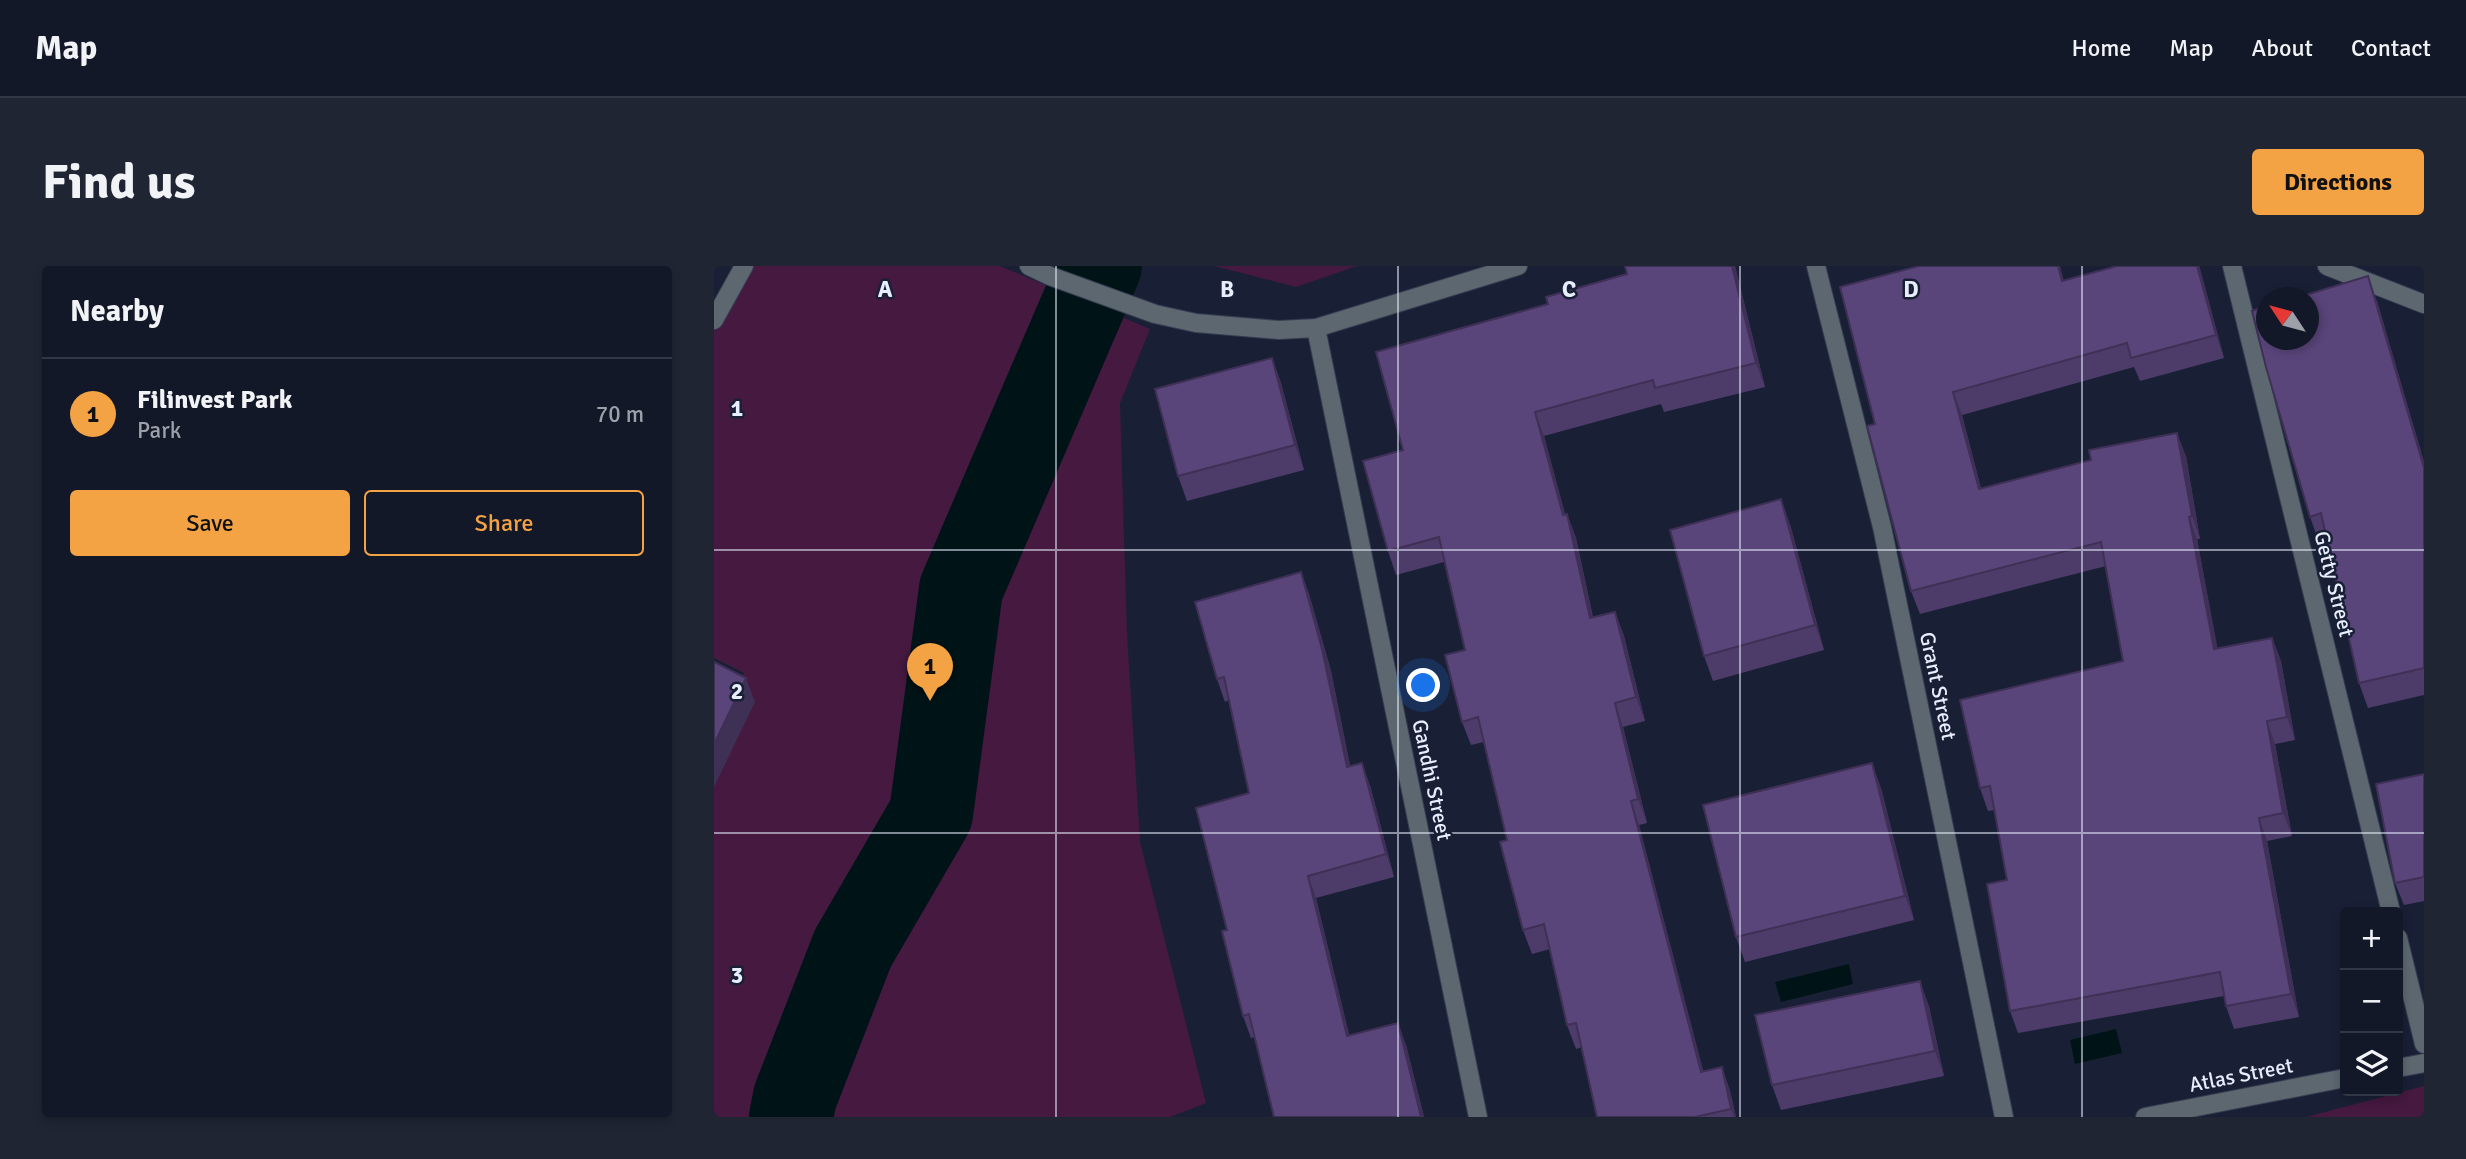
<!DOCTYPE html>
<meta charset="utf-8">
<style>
body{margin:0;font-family:Signika,sans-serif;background:#202534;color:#f1f3f6}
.controls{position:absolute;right:21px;bottom:21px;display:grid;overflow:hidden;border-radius:7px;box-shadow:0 4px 10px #0003}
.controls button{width:63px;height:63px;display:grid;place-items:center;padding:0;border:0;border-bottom:2px solid #323745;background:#131828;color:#f1f3f6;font:35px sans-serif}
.compass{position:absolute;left:1542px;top:21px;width:63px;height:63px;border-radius:50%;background:#131828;box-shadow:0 4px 10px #0003;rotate:306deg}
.you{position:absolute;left:710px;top:420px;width:24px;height:24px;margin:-18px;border:5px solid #fff;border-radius:50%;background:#1a73e8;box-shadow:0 0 0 10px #1a73e833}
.badge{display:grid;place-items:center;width:46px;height:46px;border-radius:50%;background:#f4a344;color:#111;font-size:23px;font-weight:700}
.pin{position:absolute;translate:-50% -58px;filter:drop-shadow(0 2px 4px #0008)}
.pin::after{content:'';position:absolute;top:37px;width:24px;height:21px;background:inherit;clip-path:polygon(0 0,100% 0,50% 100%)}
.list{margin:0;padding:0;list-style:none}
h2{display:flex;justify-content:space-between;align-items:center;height:91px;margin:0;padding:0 28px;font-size:30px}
h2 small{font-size:23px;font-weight:400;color:#9da0a8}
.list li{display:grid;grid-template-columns:46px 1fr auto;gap:21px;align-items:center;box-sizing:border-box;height:112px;padding:0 28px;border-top:2px solid #323745}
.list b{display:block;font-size:26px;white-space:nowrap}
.list p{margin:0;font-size:23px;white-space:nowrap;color:#9da0a8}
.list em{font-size:23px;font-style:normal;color:#9da0a8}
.actions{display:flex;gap:14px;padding:21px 28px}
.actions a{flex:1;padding:16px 0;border:2px solid #f4a344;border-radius:7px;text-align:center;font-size:24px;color:#f4a344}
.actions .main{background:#f4a344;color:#111}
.icon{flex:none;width:38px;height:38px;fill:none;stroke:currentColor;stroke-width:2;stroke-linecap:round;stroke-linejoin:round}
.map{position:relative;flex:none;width:1710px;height:851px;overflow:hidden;border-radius:7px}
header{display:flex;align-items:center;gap:42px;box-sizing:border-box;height:98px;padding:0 35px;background:#131828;border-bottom:2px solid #323745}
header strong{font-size:33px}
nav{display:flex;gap:38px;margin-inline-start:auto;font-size:24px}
.intro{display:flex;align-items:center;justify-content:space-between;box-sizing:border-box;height:168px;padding:0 42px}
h1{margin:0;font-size:49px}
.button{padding:18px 32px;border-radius:7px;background:#f4a344;color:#111;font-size:24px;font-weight:700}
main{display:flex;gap:42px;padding:0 42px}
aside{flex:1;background:#131828;border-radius:7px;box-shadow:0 4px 10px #0003}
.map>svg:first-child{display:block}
</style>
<header>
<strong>Map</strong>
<nav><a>Home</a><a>Map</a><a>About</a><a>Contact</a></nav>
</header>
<div class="intro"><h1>Find us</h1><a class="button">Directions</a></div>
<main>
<aside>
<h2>Nearby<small></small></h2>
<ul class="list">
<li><span class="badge">1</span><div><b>Filinvest Park</b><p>Park</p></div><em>70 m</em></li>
</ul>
<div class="actions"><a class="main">Save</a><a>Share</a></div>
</aside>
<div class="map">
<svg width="1710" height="851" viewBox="0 0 1710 851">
<rect width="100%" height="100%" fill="#192036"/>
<g fill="#451940">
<path d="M 24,0 L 286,0 L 436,63 L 406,137 L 413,368 L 426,576 L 492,837 L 456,851 L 0,851 L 0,463 L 30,407 L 0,392 L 0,52 Z"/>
<path d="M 500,0 L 643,0 L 582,21 Z"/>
<path d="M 1710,820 L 1710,851 L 1592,851 Z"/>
</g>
<g fill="#001417">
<path d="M 1135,698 L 1139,718 L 1067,736 L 1061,716 Z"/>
<path d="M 1402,763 L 1408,787 L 1361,798 L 1356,774 Z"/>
</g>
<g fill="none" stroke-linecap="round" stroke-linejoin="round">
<path stroke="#001417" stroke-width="84" d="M 77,851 L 81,831 L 139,682 L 217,548 L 247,323 L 386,0"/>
<defs>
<g id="minor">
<path d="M 315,0 L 336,10 L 441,48 L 482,57 L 565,64 L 602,62 L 804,0"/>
<path d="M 1102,0 L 1168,261 L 1290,851"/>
<path d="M 1518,0 L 1677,646"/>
<path d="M 1613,0 L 1710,38"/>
<path d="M 0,54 L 30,0"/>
<path d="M 602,62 L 764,851"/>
<path d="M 1684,672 L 1710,778"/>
<path d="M 1684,802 L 1710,797"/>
<path d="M 1431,851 L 1631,812"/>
</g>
</defs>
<use href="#minor" stroke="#363d52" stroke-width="20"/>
<use href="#minor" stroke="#5c676f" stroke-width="18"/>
</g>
<g fill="#4d3b6a">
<path d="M 1021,0 L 1051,121 L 950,146 L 947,138 L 830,170 L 851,249 L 853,248 L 862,272 L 879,351 L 901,346 L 910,370 L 931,455 L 909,461 L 933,557 L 925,559 L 989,806 L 1008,801 L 1016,825 L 1022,851 L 883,851 L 868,781 L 862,783 L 853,759 L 836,683 L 818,688 L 809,664 L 793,574 L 770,476 L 757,479 L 748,456 L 751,384 L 730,296 L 682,309 L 674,285 L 689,184 Z"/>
<path d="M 1403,0 L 1485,0 L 1510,92 L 1426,115 L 1420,101 L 1248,149 L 1267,222 L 1472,190 L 1486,273 L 1483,273 L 1503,382 L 1558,372 L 1567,395 L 1581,474 L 1561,478 L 1578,570 L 1553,575 L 1585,751 L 1520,763 L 1512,740 L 1510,730 L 1304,767 L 1296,745 L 1293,614 L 1280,544 L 1274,545 L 1266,522 L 1409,395 L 1392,300 L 1206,348 L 1197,325 L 1161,158 L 1350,15 Z"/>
<path d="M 1663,35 L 1710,196 L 1710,429 L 1654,442 L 1645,417 L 1613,273 L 1605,276 L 1596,251 Z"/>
<path d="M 558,92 L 567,117 L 590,204 L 473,235 L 464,210 Z"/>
<path d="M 1076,258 L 1110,384 L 999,415 L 990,390 Z"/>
<path d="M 587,306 L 595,328 L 617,405 L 636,500 L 656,519 L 680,611 L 602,632 L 635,770 L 692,779 L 710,851 L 560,851 L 541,771 L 537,772 L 529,750 L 513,664 L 535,527 L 515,434 L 511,436 L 503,413 Z"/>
<path d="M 1710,508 L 1710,635 L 1690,639 L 1681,617 Z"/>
<path d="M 1167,522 L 1200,654 L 1031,696 L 1022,671 Z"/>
<path d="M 1215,740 L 1230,810 L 1067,844 L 1058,819 Z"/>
</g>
<g fill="#3f3056">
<path d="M 1018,0 L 1021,0 L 1051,121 L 1042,97 Z"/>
<path d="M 1344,0 L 1346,0 L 1356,38 L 1348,15 Z"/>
<path d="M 1483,0 L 1485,0 L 1486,2 L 1510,92 L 1502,69 Z"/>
<path d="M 1654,10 L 1663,35 L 1710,196 L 1710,202 Z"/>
<path d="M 558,92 L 567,117 L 590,204 L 581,179 Z"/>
<path d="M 1239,126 L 1248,149 L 1273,246 L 1265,223 Z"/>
<path d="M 821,146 L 830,170 L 858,273 L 849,249 Z"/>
<path d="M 1463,167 L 1472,190 L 1486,273 L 1478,250 Z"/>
<path d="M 1067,233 L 1076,258 L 1110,384 L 1101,359 Z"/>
<path d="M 853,248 L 862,272 L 884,376 L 876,352 Z"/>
<path d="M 1475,251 L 1483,273 L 1508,406 L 1500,383 Z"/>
<path d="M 587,306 L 595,328 L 617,405 L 641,523 L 633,501 Z"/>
<path d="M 901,346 L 910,370 L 931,455 L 922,431 Z"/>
<path d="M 1558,372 L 1567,395 L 1581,474 L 1573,451 Z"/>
<path d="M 32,412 L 41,436 L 0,521 L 0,478 Z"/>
<path d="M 901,437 L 909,461 L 933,557 L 924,533 Z"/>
<path d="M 1553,455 L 1561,478 L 1578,570 L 1569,547 Z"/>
<path d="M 648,497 L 656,519 L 680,611 L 672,588 Z"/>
<path d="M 1158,497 L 1167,522 L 1200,654 L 1191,630 Z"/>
<path d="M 917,535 L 925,559 L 996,830 L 987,806 Z"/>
<path d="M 1545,552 L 1553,575 L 1585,751 L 1577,728 Z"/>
<path d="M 594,610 L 602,632 L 641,792 L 633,770 Z"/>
<path d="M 1206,715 L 1215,740 L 1230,810 L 1221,785 Z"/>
<path d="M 684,757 L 692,779 L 710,851 L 707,851 Z"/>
<path d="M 1008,801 L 1016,825 L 1022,851 L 1020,851 L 1017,843 Z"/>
</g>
<g fill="#5a457b" stroke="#3f3056" stroke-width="2">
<path d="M 911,0 L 1018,0 L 1042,97 L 941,122 L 939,114 L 821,146 L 849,249 L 853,248 L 876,352 L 901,346 L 922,431 L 901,437 L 924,533 L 917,535 L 987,806 L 1008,801 L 1017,843 L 981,851 L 883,851 L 862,757 L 853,759 L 830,658 L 809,664 L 786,576 L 793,574 L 764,451 L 748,456 L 731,389 L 751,384 L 725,271 L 674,285 L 649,195 L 689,184 L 662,86 L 834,38 L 832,31 L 913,8 Z"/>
<path d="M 1205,0 L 1344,0 L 1348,15 L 1403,0 L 1483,0 L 1502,69 L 1417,92 L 1413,77 L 1239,126 L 1265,223 L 1377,194 L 1375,184 L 1463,167 L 1478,250 L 1475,251 L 1500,383 L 1558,372 L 1573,451 L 1553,455 L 1569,547 L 1545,552 L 1577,728 L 1512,740 L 1506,706 L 1296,745 L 1273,618 L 1293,614 L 1276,520 L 1266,522 L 1246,434 L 1409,395 L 1387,276 L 1197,325 L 1153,160 L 1161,158 L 1126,21 Z"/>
<path d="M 1654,10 L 1710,202 L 1710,402 L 1645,417 L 1607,247 L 1596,251 L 1552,101 L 1538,45 L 1552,40 L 1552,74 L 1594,74 L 1594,32 L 1582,32 Z"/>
<path d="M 558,92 L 581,179 L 464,210 L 441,123 Z"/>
<path d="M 1067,233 L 1101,359 L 990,390 L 956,264 Z"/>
<path d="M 587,306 L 608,383 L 633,501 L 648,497 L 672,588 L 594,610 L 633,770 L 684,757 L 707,851 L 560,851 L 535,748 L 529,750 L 508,665 L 513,664 L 482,542 L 535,527 L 510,411 L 503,413 L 481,336 Z"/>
<path d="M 0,396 L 32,412 L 0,478 Z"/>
<path d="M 1158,497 L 1191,630 L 1022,671 L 989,539 Z"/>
<path d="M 1710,508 L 1710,611 L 1681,617 L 1662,518 Z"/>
<path d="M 1206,715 L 1221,785 L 1058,819 L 1041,749 Z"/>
</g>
<path fill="none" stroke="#e9eefe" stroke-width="2" stroke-opacity="0.55" d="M 342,0 L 342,851M 684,0 L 684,851M 1026,0 L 1026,851M 1368,0 L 1368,851M 0,284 L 1710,284M 0,567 L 1710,567"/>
<g text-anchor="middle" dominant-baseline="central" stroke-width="5" stroke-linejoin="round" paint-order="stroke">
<g font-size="21" fill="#e9eefe" stroke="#192036">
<text transform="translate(1620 318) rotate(76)">Getty Street</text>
<text transform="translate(1224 420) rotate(78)">Grant Street</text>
<text transform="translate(718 514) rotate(78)">Gandhi Street</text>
<text transform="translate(1527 809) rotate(-11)">Atlas Street</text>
</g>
</g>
<g font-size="23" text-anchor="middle" font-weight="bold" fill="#e9eefe" stroke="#192036" stroke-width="5" stroke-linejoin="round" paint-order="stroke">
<text x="171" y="31">A</text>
<text x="513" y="31">B</text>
<text x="855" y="31">C</text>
<text x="1197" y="31">D</text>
<text x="23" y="150">1</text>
<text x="23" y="433">2</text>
<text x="23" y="717">3</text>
</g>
</svg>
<div class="controls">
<button>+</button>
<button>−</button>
<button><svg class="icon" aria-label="layers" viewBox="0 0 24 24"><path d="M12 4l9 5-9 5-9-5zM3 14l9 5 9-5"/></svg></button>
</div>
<svg class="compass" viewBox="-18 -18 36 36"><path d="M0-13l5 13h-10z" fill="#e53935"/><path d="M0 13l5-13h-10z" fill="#9da0a8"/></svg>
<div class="you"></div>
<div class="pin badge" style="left:216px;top:435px">1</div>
</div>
</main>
